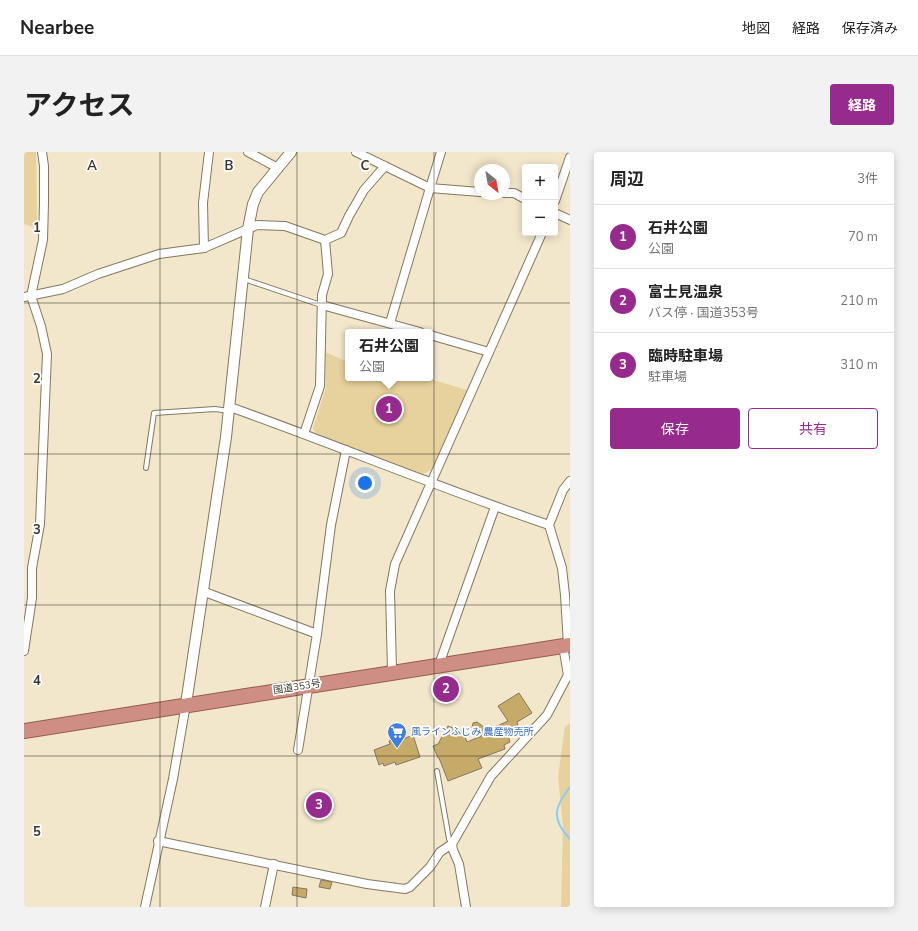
<!DOCTYPE html>
<html lang="ja">
<meta charset="utf-8">
<style>
body{margin:0;font-family:"Nunito Sans","Noto Sans JP",sans-serif;background:#f2f2f2;color:#222}
.controls{position:absolute;right:12px;top:12px;display:grid;overflow:hidden;border-radius:4px;box-shadow:0 2px 10px #0003}
.controls button{width:36px;height:36px;display:grid;place-items:center;padding:0;border:0;border-bottom:1px solid #e0e0e0;background:#fff;color:#222;font:20px sans-serif}
.compass{position:absolute;left:450px;top:12px;width:36px;height:36px;border-radius:50%;background:#fff;box-shadow:0 2px 10px #0003;rotate:149deg}
.you{position:absolute;left:341px;top:331px;width:14px;height:14px;margin:-10px;border:3px solid #fff;border-radius:50%;background:#1a73e8;box-shadow:0 0 0 6px #1a73e833}
.badge{display:grid;place-items:center;width:26px;height:26px;border-radius:50%;background:#972b8d;color:#fff;font-size:13px;font-weight:700}
.pin{position:absolute;translate:-50% -50%;border:2px solid #fff;box-shadow:0 1px 4px #0006}
.popup{position:absolute;left:321px;top:177px;width:88px;height:52px;box-sizing:border-box;display:grid;place-content:center;border-radius:4px;background:#fff;filter:drop-shadow(0 1px 3px #0005);font-size:13px;white-space:nowrap;color:#767676}
.popup b{font-size:15px;color:#222}
.popup::after{content:'';position:absolute;left:50%;top:100%;margin-left:-8px;border:8px solid transparent;border-top-color:#fff}
.list{margin:0;padding:0;list-style:none}
h2{display:flex;justify-content:space-between;align-items:center;height:52px;margin:0;padding:0 16px;font-size:17px}
h2 small{font-size:13px;font-weight:400;color:#767676}
.list li{display:grid;grid-template-columns:26px 1fr auto;gap:12px;align-items:center;box-sizing:border-box;height:64px;padding:0 16px;border-top:1px solid #e0e0e0}
.list b{display:block;font-size:15px;white-space:nowrap}
.list p{margin:0;font-size:13px;white-space:nowrap;color:#767676}
.list em{font-size:13px;font-style:normal;color:#767676}
.actions{display:flex;gap:8px;padding:12px 16px}
.actions a{flex:1;padding:9px 0;border:1px solid #972b8d;border-radius:4px;text-align:center;font-size:14px;color:#972b8d}
.actions .main{background:#972b8d;color:#fff}
.map{position:relative;flex:none;width:546px;height:755px;overflow:hidden;border-radius:4px}
header{display:flex;align-items:center;gap:24px;box-sizing:border-box;height:56px;padding:0 20px;background:#fff;border-bottom:1px solid #e0e0e0}
header strong{font-size:19px}
nav{display:flex;gap:22px;margin-inline-start:auto;font-size:14px}
.intro{display:flex;align-items:center;justify-content:space-between;box-sizing:border-box;height:96px;padding:0 24px}
h1{margin:0;font-size:28px}
.button{padding:10px 18px;border-radius:4px;background:#972b8d;color:#fff;font-size:14px;font-weight:700}
main{display:flex;gap:24px;padding:0 24px}
aside{flex:1;background:#fff;border-radius:4px;box-shadow:0 2px 10px #0003}
.map>svg:first-child{display:block}
</style>
<header>
<strong>Nearbee</strong>
<nav><a>地図</a><a>経路</a><a>保存済み</a></nav>
</header>
<div class="intro"><h1>アクセス</h1><a class="button">経路</a></div>
<main>
<div class="map">
<svg width="546" height="755" viewBox="0 0 546 755">
<rect width="100%" height="100%" fill="#f2e6cb"/>
<g fill="#e7d19d">
<path d="M 0,0 L 12,0 L 13,76 L 0,72 Z"/>
<path d="M 301,200 L 324,210 L 324,226 L 364,226 L 369,228 L 406,227 L 443,238 L 407,318 L 399,322 L 292,281 L 289,277 L 302,235 Z"/>
<path d="M 546,571 L 546,755 L 537,755 L 539,674 L 534,625 L 541,575 Z"/>
</g>
<g fill="none" stroke-linecap="round" stroke-linejoin="round">
<path stroke="#88ccf6" stroke-width="2" d="M 546,635 C 530,655 527,667 546,687"/>
</g>
<g fill="#c6aa68" stroke="#837960">
<path d="M 495,541 L 508,561 L 493,570 L 494,573 L 483,580 L 486,590 L 480,593 L 481,597 L 454,607 L 458,616 L 424,629 L 415,606 L 414,606 L 409,594 L 414,592 L 424,574 L 439,580 L 443,590 L 458,584 L 448,576 L 449,571 L 453,570 L 464,578 L 484,569 L 474,554 Z"/>
<path d="M 389,583 L 396,605 L 372,613 L 371,610 L 360,614 L 359,611 L 355,613 L 350,598 L 366,592 L 365,589 L 378,584 L 379,587 Z"/>
<path d="M 297,728 L 308,730 L 306,737 L 295,735 Z"/>
<path d="M 269,735 L 283,737 L 282,746 L 268,743 Z"/>
</g>
<g fill="none" stroke-linecap="round" stroke-linejoin="round">
<defs>
<g id="service">
<path d="M 220,127 L 297,153"/>
<path d="M 122,316 L 130,261 L 191,257 L 205,259"/>
<path d="M 413,619 L 425,687 L 428,692"/>
</g>
<g id="minor">
<path d="M 224,0 L 254,16"/>
<path d="M 332,0 L 406,36 L 456,40"/>
<path d="M 480,41 L 490,41 L 501,47"/>
<path d="M 531,49 L 546,5"/>
<path d="M 531,61 L 546,68"/>
<path d="M 180,96 L 179,51 L 185,0"/>
<path d="M 0,145 L 39,137 L 74,122 L 135,102 L 180,96 L 233,73 L 261,74 L 301,88 L 317,81 L 325,64 L 340,38 L 361,14"/>
<path d="M 298,153 L 396,180"/>
<path d="M 366,171 L 406,36 L 417,0"/>
<path d="M 406,183 L 465,200"/>
<path d="M 206,255 C 313,293 418,337 525,373"/>
<path d="M 280,282 L 296,234 L 298,143 L 304,122 L 301,88"/>
<path d="M 178,439 L 293,482"/>
<path d="M 544,493 L 541,443 L 538,416 L 525,373 L 539,338 L 546,329"/>
<path d="M 0,499 L 8,446 L 8,416 L 16,372 L 23,202 L 17,174 L 7,144 L 19,88 L 20,51 L 20,14 L 18,0"/>
<path d="M 417,512 L 417,507 L 471,355"/>
<path d="M 368,519 L 366,439 L 371,412 L 518,81"/>
<path d="M 274,598 L 293,482 L 307,373 L 322,298"/>
<path d="M 134,689 L 343,732 L 381,737 L 386,735 L 406,715 L 416,700 L 428,692 L 467,624 L 523,563 L 544,523 L 539,494"/>
<path d="M 428,692 L 429,698 L 435,712 L 442,755"/>
<path d="M 121,755 L 149,627 L 162,552"/>
<path d="M 241,755 L 250,712"/>
</g>
<path id="tertiary" d="M 162,552 L 202,285 L 224,77 L 229,52 L 234,40 L 267,0"/>
<path id="trunk" d="M 0,579 C 182,549 364,520 546,493"/>
</defs>
<use href="#service" stroke="#837960" stroke-width="6"/>
<use href="#minor" stroke="#837960" stroke-width="10"/>
<use href="#tertiary" stroke="#837960" stroke-width="12"/>
<use href="#trunk" stroke="#935c51" stroke-width="16"/>
<use href="#service" stroke="#fff" stroke-width="4"/>
<use href="#minor" stroke="#fff" stroke-width="8"/>
<use href="#tertiary" stroke="#fff" stroke-width="10"/>
<use href="#trunk" stroke="#cf8e84" stroke-width="14"/>
</g>
<path fill="none" stroke="#3b362b" stroke-width="1" stroke-opacity="0.55" d="M 136,0 L 136,755M 273,0 L 273,755M 410,0 L 410,755M 0,151 L 546,151M 0,302 L 546,302M 0,453 L 546,453M 0,604 L 546,604"/>
<defs>
<symbol id="supermarket-pin" viewBox="-11 -11 22 30"><path d="M0 17L-7.5 6A9.5 9.5 0 1 1 7.5 6Z" fill="#3f7fe0" stroke="#fff"/><path d="M-6-5.5h2.5l.6 2H6L4.5 2H-2.5L-4.4-4H-6ZM-1.5 3.2a1.3 1.3 0 1 0 .1 0ZM3 3.2a1.3 1.3 0 1 0 .1 0Z" fill="#fff"/></symbol>
</defs>
<g fill-rule="evenodd">
<use href="#supermarket-pin" x="362" y="569" width="22" height="30"/>
</g>
<g text-anchor="middle" dominant-baseline="central" stroke-width="3.5" stroke-linejoin="round" paint-order="stroke">
<g font-size="10" fill="#3b362b" stroke="#fff">
<text transform="translate(273 535) rotate(-9)">国道353号</text>
</g>
<g font-size="10" fill="#366cbe" stroke="#fff" text-anchor="start">
<text x="387" y="580">風ラインふじみ 農産物売所</text>
</g>
</g>
<g font-size="13" text-anchor="middle" font-weight="bold" fill="#3b362b" stroke="#fff" stroke-width="3.5" stroke-linejoin="round" paint-order="stroke">
<text x="68" y="18">A</text>
<text x="205" y="18">B</text>
<text x="341" y="18">C</text>
<text x="13" y="80">1</text>
<text x="13" y="231">2</text>
<text x="13" y="382">3</text>
<text x="13" y="533">4</text>
<text x="13" y="684">5</text>
</g>
</svg>
<div class="controls">
<button>+</button>
<button>−</button>
</div>
<svg class="compass" viewBox="-18 -18 36 36"><path d="M0-13l5 13h-10z" fill="#e53935"/><path d="M0 13l5-13h-10z" fill="#767676"/></svg>
<div class="you"></div>
<div class="pin badge" style="left:365px;top:257px">1</div>
<div class="popup"><b>石井公園</b>公園</div>
<div class="pin badge" style="left:422px;top:537px">2</div>
<div class="pin badge" style="left:295px;top:653px">3</div>
</div>
<aside>
<h2>周辺<small>3件</small></h2>
<ul class="list">
<li><span class="badge">1</span><div><b>石井公園</b><p>公園</p></div><em>70 m</em></li>
<li><span class="badge">2</span><div><b>富士見温泉</b><p>バス停 · 国道353号</p></div><em>210 m</em></li>
<li><span class="badge">3</span><div><b>臨時駐車場</b><p>駐車場</p></div><em>310 m</em></li>
</ul>
<div class="actions"><a class="main">保存</a><a>共有</a></div>
</aside>
</main>
